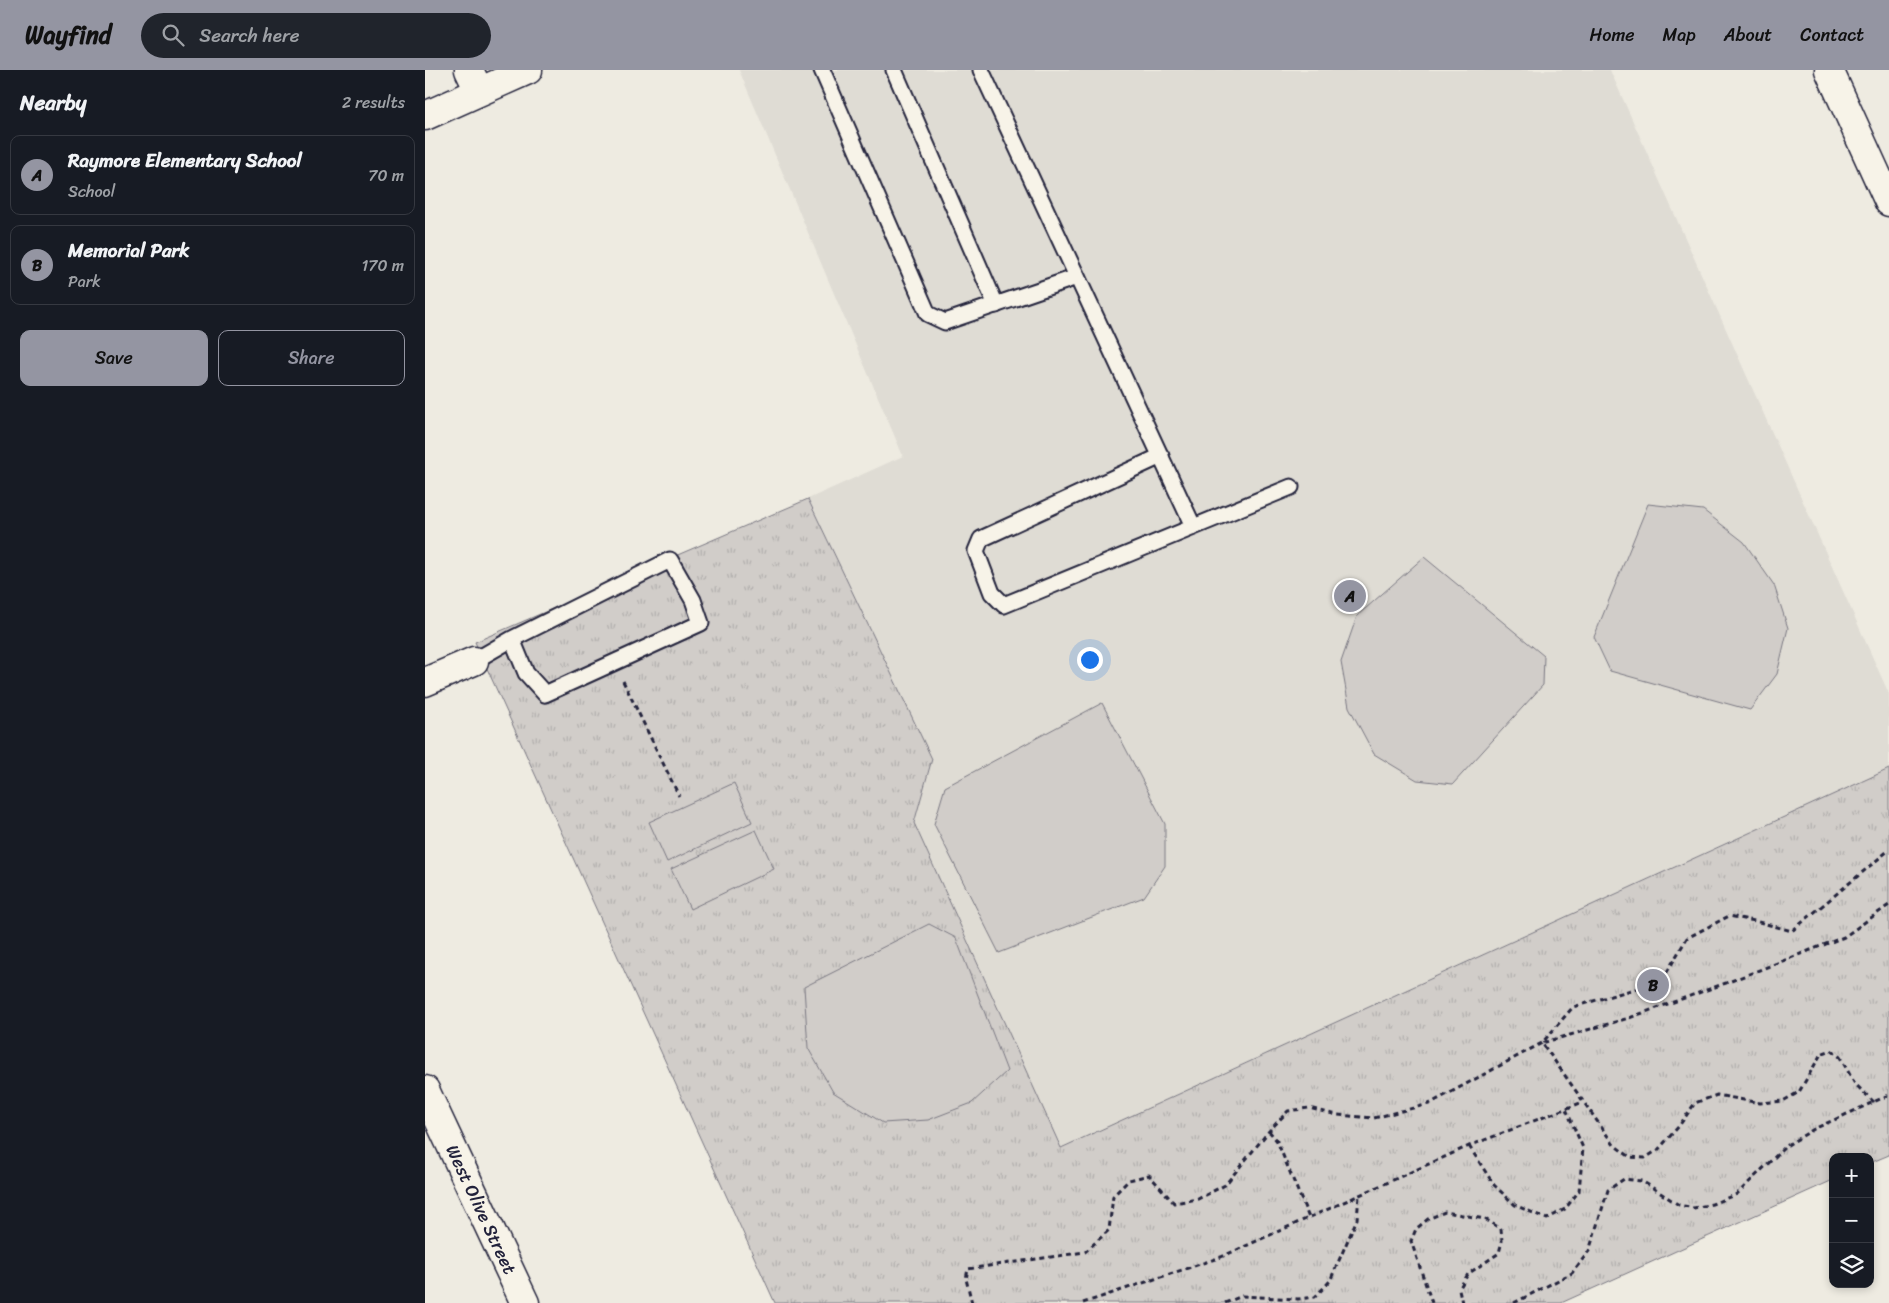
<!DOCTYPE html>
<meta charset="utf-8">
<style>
body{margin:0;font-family:Sriracha,sans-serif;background:#20242c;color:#f1f3f6}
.controls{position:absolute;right:15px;bottom:15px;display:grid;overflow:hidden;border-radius:10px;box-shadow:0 2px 8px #0003}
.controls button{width:45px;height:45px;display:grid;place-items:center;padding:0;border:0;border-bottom:1px solid #363941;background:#171b24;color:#f1f3f6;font:25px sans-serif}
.you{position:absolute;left:664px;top:589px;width:18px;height:18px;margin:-12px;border:4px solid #fff;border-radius:50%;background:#1a73e8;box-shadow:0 0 0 8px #1a73e833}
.badge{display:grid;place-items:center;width:32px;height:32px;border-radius:50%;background:#9495a2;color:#111;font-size:16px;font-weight:700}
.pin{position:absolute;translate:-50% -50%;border:2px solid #fff;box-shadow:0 1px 5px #0006}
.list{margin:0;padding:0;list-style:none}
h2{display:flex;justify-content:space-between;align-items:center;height:65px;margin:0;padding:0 20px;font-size:21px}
h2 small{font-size:16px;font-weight:400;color:#9ea1a6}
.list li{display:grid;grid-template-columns:32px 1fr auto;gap:15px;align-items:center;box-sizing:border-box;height:80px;margin:0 10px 10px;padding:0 10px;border:1px solid #363941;border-radius:10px}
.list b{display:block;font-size:19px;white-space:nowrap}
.list p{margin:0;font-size:16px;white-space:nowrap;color:#9ea1a6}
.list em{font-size:16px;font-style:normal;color:#9ea1a6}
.actions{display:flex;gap:10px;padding:15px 20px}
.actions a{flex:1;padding:11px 0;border:1px solid #9495a2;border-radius:10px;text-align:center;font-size:18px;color:#9495a2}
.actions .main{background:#9495a2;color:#111}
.icon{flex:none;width:28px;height:28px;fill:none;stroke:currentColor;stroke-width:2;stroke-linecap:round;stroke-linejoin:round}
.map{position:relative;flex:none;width:1464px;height:1233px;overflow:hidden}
header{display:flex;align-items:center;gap:30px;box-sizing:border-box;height:70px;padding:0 25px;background:#9495a2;color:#111}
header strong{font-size:24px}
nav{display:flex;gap:28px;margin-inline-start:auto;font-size:18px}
.search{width:350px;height:45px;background:#20242c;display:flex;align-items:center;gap:12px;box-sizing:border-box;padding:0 18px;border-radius:28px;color:#9ea1a6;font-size:19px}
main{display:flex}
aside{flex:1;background:#171b24}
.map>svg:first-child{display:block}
</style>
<header>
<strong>Wayfind</strong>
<div class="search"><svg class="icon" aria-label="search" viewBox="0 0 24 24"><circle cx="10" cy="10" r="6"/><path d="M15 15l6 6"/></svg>Search here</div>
<nav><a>Home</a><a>Map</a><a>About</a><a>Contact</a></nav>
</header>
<main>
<aside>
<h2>Nearby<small>2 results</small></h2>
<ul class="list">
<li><span class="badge">A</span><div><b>Raymore Elementary School</b><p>School</p></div><em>70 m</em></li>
<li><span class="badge">B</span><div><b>Memorial Park</b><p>Park</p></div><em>170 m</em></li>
</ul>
<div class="actions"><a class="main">Save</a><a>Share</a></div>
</aside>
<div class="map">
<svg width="1464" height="1233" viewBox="0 0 1464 1233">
<defs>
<pattern id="grass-tufts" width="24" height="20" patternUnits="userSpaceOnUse" patternTransform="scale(1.25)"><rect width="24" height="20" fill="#d1cdc9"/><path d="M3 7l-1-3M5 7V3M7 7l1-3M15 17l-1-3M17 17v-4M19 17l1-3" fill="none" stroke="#b3b0ae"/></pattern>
</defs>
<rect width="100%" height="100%" fill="#eeebe1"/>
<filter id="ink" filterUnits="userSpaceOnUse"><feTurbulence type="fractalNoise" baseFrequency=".02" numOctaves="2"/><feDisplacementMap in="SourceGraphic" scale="10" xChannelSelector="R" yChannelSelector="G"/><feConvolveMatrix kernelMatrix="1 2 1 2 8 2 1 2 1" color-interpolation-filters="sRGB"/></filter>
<g filter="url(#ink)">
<path fill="#dfdcd4" d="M 314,0 L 1185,0 L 1464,624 L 1464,699 L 636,1078 L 489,753 L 507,689 L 383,429 L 478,386 Z"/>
<path fill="url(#grass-tufts)" stroke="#7a7882" d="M 383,429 L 507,689 L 489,753 L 636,1078 L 1464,699 L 1464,1085 L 1445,1093 L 1445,1087 L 1408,1087 L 1408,1110 L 1136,1233 L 350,1233 L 50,572 Z"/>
<g fill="#d1cdc9" stroke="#7a7882">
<path d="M 1223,434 L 1278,440 L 1319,472 L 1349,515 L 1363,558 L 1352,604 L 1325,640 L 1185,601 L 1169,567 Z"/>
<path d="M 999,487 L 1119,586 L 1118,615 L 1028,714 L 992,710 L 949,684 L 924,637 L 916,592 L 932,546 Z"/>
<path d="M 677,633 L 740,754 L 740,796 L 719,827 L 574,883 L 509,754 L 520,717 Z"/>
<path d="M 309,713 L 327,752 L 242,792 L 224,752 Z"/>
<path d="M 331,760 L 349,799 L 265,839 L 246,799 Z"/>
<path d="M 504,854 L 531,868 L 582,1001 L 547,1033 L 503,1050 L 458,1053 L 408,1022 L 383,978 L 379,917 Z"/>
</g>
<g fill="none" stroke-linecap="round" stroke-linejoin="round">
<defs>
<g id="lane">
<path d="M 397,0 L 503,244 L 520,252 L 652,207"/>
<path d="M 469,0 L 571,235"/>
<path d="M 556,0 L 768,456"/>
<path d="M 736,386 L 556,469 L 551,481 L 567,523 L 579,535 L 866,417"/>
<path d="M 49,591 L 87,569 L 101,603 L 120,624 L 276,553 L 268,530 L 245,490 L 87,569"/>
</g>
<g id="street">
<path d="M 44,0 L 54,21"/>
<path d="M 1404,0 L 1464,132"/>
<path d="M 0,612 L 49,591"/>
<path id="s1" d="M 0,1020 L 100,1233"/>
</g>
<path id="secondary" d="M 0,46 L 103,0"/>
</defs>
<use href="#lane" stroke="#22223b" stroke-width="19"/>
<use href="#street" stroke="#22223b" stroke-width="31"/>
<use href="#secondary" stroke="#22223b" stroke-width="31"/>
<g stroke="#22223b" stroke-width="3" stroke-dasharray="5 4" stroke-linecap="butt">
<path d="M 198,611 L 254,726"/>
<path d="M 1449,1032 L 1430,1014 L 1415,987 L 1406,980 L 1396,984 L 1374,1022 L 1358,1031 L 1335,1033 L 1292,1025 L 1270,1033 L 1254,1056 L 1233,1080 L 1220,1088 L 1205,1087 L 1189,1075 L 1117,973 L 1204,948 L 1301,913 L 1419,867 L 1464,835"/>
<path d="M 844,1061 L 852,1071 L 884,1148"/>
<path d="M 1044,1076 L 1069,1115 L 1090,1135 L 1122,1149 L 1140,1139 L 1154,1121 L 1158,1078 L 1141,1039"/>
<path d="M 547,1233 L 541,1209 L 543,1199 L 660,1182 L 684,1160 L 688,1126 L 704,1110 L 724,1105 L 749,1133 L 773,1129 L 800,1115 L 844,1061 L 863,1041 L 884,1038 L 912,1045 L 949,1048 L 1004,1034 L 1117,973 L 1148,937 L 1213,918 L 1242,902 L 1262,868 L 1304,846 L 1330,851 L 1367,861 L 1464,780"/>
<path d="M 658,1233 L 796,1187 L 1044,1076 L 1158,1032"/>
<path d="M 800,1233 L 817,1226 L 873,1229 L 890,1227 L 905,1211 L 932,1149 L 934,1126"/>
<path d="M 1007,1233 L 986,1171 L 991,1159 L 1003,1149 L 1020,1142 L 1060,1149 L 1076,1159 L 1077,1171 L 1074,1183 L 1043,1204 L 1034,1219 L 1037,1233"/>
<path d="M 1089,1233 L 1147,1203 L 1164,1181 L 1183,1120 L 1199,1109 L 1217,1111 L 1254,1135 L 1269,1138 L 1287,1134 L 1312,1124 L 1361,1076 L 1389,1059 L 1464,1025"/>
</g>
<use href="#lane" stroke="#f7f3e8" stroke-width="15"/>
<use href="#street" stroke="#f7f3e8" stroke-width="28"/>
<use href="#secondary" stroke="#f7f3e8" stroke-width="28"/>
</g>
</g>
<g text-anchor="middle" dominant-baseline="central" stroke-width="4.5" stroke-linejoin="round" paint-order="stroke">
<g font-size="18" fill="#22223b" stroke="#f7f3e8">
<text stroke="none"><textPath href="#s1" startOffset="132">West Olive Street</textPath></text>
</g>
</g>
</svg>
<div class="controls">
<button>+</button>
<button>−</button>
<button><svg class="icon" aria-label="layers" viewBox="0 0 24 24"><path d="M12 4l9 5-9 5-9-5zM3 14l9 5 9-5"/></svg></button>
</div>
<div class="you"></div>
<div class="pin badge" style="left:925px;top:526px">A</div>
<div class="pin badge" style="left:1228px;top:915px">B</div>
</div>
</main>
